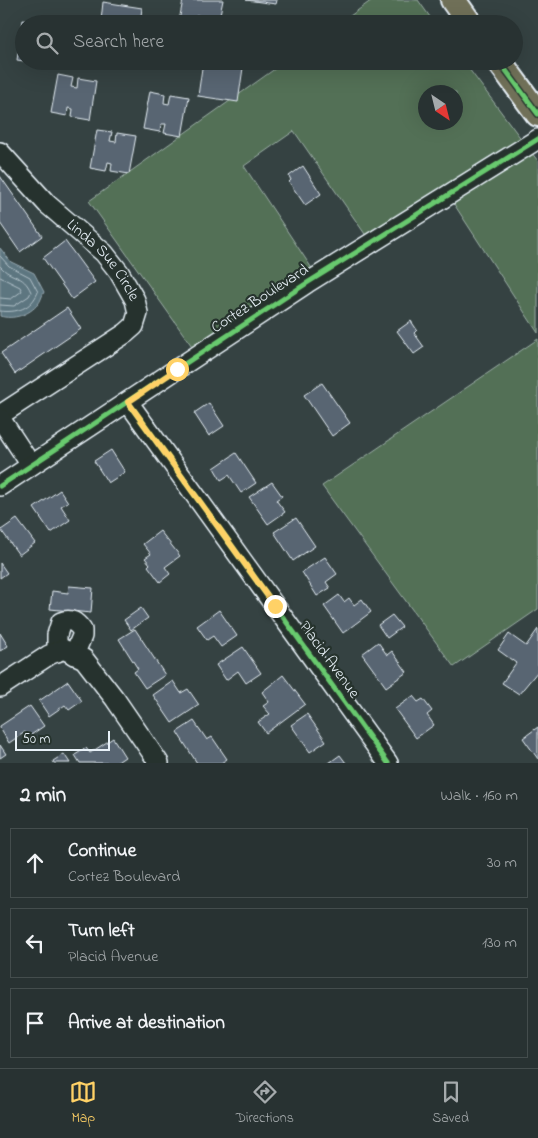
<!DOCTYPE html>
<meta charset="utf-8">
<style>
body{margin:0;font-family:"Indie Flower",sans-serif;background:#343e3e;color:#f1f3f6}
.compass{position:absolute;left:418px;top:85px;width:45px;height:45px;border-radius:50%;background:#283232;box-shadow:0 5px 20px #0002;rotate:145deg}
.scale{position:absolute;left:15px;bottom:12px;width:95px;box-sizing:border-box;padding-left:5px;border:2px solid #e8f1f8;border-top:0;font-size:14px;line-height:18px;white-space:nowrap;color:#e8f1f8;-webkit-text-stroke:4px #26332d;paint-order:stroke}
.stop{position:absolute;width:15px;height:15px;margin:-11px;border:4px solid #ffd166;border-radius:50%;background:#fff}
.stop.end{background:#ffd166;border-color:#fff;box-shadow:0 1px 5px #0008}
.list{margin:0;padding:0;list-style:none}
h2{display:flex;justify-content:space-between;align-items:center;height:65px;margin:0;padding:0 20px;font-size:21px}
h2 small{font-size:16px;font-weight:400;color:#a5aaac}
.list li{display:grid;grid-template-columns:32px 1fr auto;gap:15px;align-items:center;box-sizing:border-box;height:70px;margin:0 10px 10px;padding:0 10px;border:1px solid #444d4d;border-radius:0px}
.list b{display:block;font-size:19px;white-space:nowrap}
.list p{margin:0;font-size:16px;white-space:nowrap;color:#a5aaac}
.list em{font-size:16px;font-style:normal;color:#a5aaac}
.icon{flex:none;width:28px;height:28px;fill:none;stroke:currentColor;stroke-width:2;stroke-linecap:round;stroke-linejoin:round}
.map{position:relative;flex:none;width:538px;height:763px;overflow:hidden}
.search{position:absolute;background:#283232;box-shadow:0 5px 20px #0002;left:15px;right:15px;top:15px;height:55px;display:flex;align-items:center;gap:12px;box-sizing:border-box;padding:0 18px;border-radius:28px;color:#a5aaac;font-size:19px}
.sheet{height:305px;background:#283232}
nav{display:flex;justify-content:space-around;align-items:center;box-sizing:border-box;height:70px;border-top:1px solid #444d4d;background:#283232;font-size:14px;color:#a5aaac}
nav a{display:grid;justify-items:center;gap:2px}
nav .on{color:#ffd166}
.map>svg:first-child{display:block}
</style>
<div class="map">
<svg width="538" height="763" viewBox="0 0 538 763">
<rect width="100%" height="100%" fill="#354242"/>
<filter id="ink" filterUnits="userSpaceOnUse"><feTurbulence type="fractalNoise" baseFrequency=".02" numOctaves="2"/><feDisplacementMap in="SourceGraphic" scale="10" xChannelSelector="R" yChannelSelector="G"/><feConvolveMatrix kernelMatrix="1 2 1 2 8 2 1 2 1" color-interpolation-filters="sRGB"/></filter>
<g filter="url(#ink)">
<g fill="#526f56" stroke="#9db0a7" fill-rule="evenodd">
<path d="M 372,0 L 418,0 L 435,24 L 339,24 Z"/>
<path d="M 286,61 L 463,61 L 522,140 L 367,237 L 294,131 L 244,166 L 313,270 L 194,349 L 89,201 ZM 426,92 L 456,92 L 456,122 L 426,122 Z"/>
<path d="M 531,152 L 538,161 L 538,333 L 452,201 Z"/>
<path d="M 538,339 L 538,609 L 454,667 L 322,486 Z"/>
</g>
<path fill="#5d7680" stroke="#95a7b0" d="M 0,248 L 11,262 L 34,273 L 44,292 C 42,295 41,301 38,304 C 29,315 13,320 0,316 Z"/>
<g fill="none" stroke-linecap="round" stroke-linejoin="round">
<g stroke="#b0c0c8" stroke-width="1">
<path d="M 0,256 L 9,266 L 30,277 L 38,292 C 31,309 17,313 0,311"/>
<path d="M 0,266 C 12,280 23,273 31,292 L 29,296 L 14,306 L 0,305"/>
<path d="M 0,277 L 20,287 L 22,291 L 11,299 L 0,298"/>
</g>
</g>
<g fill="#596572" stroke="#e8f1f8">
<path d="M 183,0 L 223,0 L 218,24 L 200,24 L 201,16 L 197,15 L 195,24 L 179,21 Z"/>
<path d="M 246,0 L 277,0 L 276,4 Z"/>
<path d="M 103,2 L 142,8 L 140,24 L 110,24 L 110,22 L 101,21 Z"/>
<path d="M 263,18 L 278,21 L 277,24 L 262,24 Z"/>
<path d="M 23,20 L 47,24 L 24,24 L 24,61 L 17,60 Z"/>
<path d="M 41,61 L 60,61 L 59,66 L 41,64 Z"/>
<path d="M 203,61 L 244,61 L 238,102 L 198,96 Z"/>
<path d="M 58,75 L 73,78 L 71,87 L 77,88 L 78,78 L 96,81 L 90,120 L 72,117 L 73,109 L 68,108 L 67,116 L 51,113 Z"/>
<path d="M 150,91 L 165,94 L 164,103 L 169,104 L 171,94 L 189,97 L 182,136 L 164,133 L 166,124 L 161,124 L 160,132 L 143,129 Z"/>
<path d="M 97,130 L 112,132 L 110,141 L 116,142 L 117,133 L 136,136 L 129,174 L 111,171 L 112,163 L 108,162 L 106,171 L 90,168 Z"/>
<path d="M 303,166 L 321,194 L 305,205 L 289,182 L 291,180 L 289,176 Z"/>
<path d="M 0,176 L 42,236 L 20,252 L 0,223 Z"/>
<path d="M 65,241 L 95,282 L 72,299 L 43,258 Z"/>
<path d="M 67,308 L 81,329 L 15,374 L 1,353 Z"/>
<path d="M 411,321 L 417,330 L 414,333 L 424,347 L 414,354 L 397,331 Z"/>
<path d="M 322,383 L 350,423 L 332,436 L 304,395 Z"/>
<path d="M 209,403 L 224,426 L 209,436 L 194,413 Z"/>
<path d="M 111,450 L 125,472 L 108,483 L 94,461 Z"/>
<path d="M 236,453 L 256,483 L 241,493 L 229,475 L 221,480 L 214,468 Z"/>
<path d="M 272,482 L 282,496 L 276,500 L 285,512 L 268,524 L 249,497 Z"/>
<path d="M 60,490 L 68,502 L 61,506 L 70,520 L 51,533 L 34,508 Z"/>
<path d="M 296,518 L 315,546 L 293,561 L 274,532 Z"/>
<path d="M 17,519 L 35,543 L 19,555 L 1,530 Z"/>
<path d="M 160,531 L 180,556 L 165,567 L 170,574 L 160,582 L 148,566 L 150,564 L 145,558 L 151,554 L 143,544 Z"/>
<path d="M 325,557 L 337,574 L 326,582 L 330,588 L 317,596 L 302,572 Z"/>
<path d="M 0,563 L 7,573 L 0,578 Z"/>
<path d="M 69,586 L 93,588 L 91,613 L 50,609 L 52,591 L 68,593 Z"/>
<path d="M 339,595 L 344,602 L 349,598 L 354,605 L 362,599 L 371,612 L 343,633 L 324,606 Z"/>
<path d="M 141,608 L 148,618 L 131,630 L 124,620 Z"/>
<path d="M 219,610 L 237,636 L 221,647 L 213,636 L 207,640 L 197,626 Z"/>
<path d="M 392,615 L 402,627 L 387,638 L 378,625 Z"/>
<path d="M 135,629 L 165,675 L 145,688 L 134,672 L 138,669 L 119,639 Z"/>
<path d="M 538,629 L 538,671 L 519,694 L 502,683 L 516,663 L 498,650 L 509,634 L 526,646 Z"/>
<path d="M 0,633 L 8,646 L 0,651 Z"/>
<path d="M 378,642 L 387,655 L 392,651 L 407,672 L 386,687 L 362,654 Z"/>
<path d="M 243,647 L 261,673 L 246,683 L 238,671 L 226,680 L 216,665 Z"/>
<path d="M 283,675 L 305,704 L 266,733 L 258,722 L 270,714 L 263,706 L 269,702 L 262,692 Z"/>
<path d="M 68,681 L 82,701 L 69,710 L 65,705 L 49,716 L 39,701 Z"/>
<path d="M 173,681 L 181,693 L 188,689 L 199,705 L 172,723 L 153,695 Z"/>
<path d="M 413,696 L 418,702 L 423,699 L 432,711 L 427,715 L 434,725 L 416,738 L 395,709 Z"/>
<path d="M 30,706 L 44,726 L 28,737 L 25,732 L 9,743 L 0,728 L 0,726 Z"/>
<path d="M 307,714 L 326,741 L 310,752 L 291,725 Z"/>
<path d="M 194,721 L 207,740 L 212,737 L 227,759 L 221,763 L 197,763 L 177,732 Z"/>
<path d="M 538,727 L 538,759 L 523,738 Z"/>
<path d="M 113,738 L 125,757 L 116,763 L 80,763 L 75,755 L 86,748 L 90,753 Z"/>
<path d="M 0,745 L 6,754 L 0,758 Z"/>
<path d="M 64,754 L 70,763 L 54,763 L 53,761 Z"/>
<path d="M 340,755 L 346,763 L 329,763 Z"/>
</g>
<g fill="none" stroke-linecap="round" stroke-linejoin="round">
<defs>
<g id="minor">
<path id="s1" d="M 0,152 L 47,204 L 104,253 L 119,272 L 135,300 L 138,313 L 134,326 L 126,333 L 0,415"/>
<path d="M 128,402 L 388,763"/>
<path d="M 0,418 L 31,465"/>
<path d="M 0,486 L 307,283 L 538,139"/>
<path d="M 57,652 L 57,635 L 61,622 C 71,618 76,622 82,630 L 82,636 L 74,655"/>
<path d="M 0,687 L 49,655 L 63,649 L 84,659 L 115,699 L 159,763"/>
</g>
<g id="major">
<path d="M 453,0 L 470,24"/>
<path d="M 499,61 L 538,114"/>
</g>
</defs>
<use href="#minor" stroke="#e8f1f8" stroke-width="22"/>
<use href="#major" stroke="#e8f1f8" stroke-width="28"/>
<use href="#minor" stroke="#26332d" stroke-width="19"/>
<use href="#major" stroke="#706f59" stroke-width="24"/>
<defs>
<g id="cycleway">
<path d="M 499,61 L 538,114"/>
<path d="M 128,402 L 388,763"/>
<path d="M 0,486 L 307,283 L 538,139"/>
</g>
</defs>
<use href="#cycleway" stroke="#26332d" stroke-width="8"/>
<use href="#cycleway" stroke="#67ca6e" stroke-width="5"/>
</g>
</g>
<g fill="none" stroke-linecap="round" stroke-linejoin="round" filter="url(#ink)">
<path stroke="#ffd166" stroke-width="6" d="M 177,369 L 128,402 L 275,606"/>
</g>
<g text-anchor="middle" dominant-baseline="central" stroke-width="4.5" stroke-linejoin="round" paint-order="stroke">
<g font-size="16" fill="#e8f1f8" stroke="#26332d">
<text stroke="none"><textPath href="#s1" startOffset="150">Linda Sue Circle</textPath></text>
<text transform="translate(260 299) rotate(-33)">Cortez Boulevard</text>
<text transform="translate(329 660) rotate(54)">Placid Avenue</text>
</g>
</g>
</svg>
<svg class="compass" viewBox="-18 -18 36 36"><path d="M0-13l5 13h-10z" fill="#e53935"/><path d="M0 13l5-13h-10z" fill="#a5aaac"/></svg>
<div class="scale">50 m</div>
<div class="stop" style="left:177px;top:369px"></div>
<div class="stop end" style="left:275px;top:606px"></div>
<div class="search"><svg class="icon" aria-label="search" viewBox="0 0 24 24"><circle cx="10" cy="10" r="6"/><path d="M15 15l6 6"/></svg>Search here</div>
</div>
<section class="sheet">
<h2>2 min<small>Walk · 160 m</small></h2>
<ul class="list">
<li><svg class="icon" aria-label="ahead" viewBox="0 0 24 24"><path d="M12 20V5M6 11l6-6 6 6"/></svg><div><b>Continue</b><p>Cortez Boulevard</p></div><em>30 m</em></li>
<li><svg class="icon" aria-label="left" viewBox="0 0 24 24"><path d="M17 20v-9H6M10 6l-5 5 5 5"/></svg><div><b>Turn left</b><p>Placid Avenue</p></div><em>130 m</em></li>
<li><svg class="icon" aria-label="arrive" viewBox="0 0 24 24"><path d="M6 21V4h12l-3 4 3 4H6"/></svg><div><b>Arrive at destination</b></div></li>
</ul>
</section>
<nav>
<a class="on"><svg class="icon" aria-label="map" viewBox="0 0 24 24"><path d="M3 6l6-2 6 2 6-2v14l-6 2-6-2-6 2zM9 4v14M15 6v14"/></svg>Map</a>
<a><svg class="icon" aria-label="directions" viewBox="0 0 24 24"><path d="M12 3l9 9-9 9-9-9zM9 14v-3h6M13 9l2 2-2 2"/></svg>Directions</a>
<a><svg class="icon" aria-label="saved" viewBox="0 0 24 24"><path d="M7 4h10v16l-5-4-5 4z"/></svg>Saved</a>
</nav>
